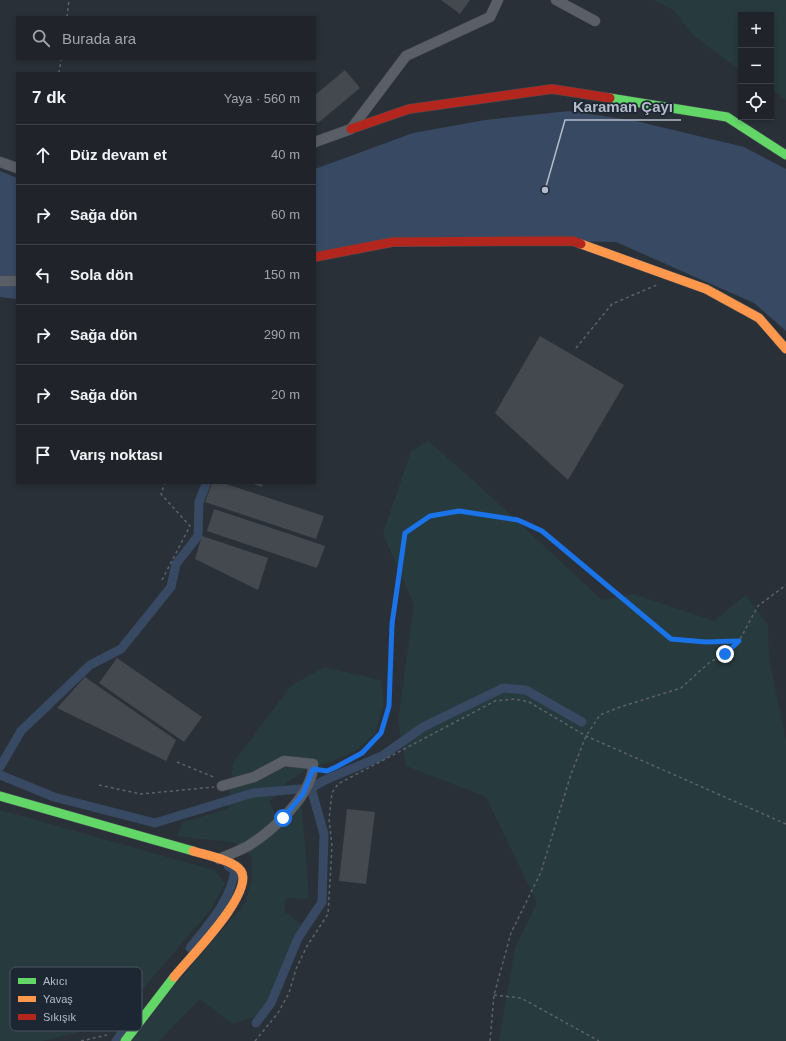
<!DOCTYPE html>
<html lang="tr">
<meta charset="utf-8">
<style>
body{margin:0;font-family:Arial,sans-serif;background:#282c32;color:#f1f3f6}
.controls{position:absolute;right:12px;top:12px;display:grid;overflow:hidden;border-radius:0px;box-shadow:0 2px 6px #0003}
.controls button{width:36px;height:36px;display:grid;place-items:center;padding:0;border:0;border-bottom:1px solid #3d4147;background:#20242a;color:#f1f3f6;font:20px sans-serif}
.stop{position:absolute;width:12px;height:12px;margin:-9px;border:3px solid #1a73e8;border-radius:50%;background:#fff}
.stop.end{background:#1a73e8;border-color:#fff;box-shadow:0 1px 4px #0008}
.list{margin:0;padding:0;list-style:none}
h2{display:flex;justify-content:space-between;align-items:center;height:52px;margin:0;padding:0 16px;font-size:17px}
h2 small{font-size:13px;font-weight:400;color:#a2a4a8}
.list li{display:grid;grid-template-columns:26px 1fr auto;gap:12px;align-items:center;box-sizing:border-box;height:60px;padding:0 16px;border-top:1px solid #3d4147}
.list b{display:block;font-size:15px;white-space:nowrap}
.list em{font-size:13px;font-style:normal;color:#a2a4a8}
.icon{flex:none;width:22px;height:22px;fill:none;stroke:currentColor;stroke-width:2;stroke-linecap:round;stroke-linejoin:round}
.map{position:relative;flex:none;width:786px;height:1041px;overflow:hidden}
.search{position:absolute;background:#20242a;box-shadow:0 2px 6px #0003;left:16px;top:16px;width:300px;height:44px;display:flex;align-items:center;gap:10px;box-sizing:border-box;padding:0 14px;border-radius:0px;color:#a2a4a8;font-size:15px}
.panel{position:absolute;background:#20242a;box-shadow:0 2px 6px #0003;left:16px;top:72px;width:300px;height:412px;border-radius:0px}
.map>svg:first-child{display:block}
</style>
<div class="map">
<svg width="786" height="1041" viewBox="0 0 786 1041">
<rect width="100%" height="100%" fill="#2a3038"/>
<g fill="#273a3e">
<path d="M 654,0 L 786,0 L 786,100 L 771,89 L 771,15 L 741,15 L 741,71 L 694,36 L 673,10 Z"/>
<path d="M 428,441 L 473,480 L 602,600 L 633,594 L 714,621 L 746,595 L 768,625 L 769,659 L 786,740 L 786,1041 L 499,1041 L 515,948 L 537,903 L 486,797 L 406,766 L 398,721 L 414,605 L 383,534 L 411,451 Z"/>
<path d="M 324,667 L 381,680 L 384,703 L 375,734 L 357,750 L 335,760 L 305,770 L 287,782 L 270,801 L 275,816 L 302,807 L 309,899 L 286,898 L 284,911 L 301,924 L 268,1001 L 254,1017 L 232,1024 L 200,999 L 159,1041 L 132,1041 L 166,996 L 245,903 L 252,879 L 252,857 L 235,843 L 177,836 L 183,822 L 228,809 L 233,763 L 291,686 Z"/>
<path d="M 0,810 L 214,870 L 225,883 L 212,908 L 113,1024 L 43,1041 L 0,1041 Z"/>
</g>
<g fill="#384963">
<path d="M 569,111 L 636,121 L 744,147 L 786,169 L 786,331 L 754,303 L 616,242 L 415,238 L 315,258 L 315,169 L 413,133 L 485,120 Z"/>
<path d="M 0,171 L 17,178 L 17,299 L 0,297 Z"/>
</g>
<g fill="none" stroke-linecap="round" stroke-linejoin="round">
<g stroke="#384963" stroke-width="9">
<path d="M 0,767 L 21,731 L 90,665 L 121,649 L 171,587 L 176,564 L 198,536 L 199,502 L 206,484"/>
<path d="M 0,775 L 54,797 L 155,823 L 253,793 L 300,789"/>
<path d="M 311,788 L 325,780 L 382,756 L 423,727 L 503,688 L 526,690 L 582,722"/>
<path d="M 190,948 C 209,924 231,900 235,870 L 228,866"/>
<path d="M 256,1023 L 271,1003 L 298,938 L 322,902 L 324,834 L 311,788"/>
<path d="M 116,1041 L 136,1013"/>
</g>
</g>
<g fill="#444950">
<path d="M 441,0 L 470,0 L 460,14 Z"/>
<path d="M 345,70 L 360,88 L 318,123 L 315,120 L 315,95 Z"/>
<path d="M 540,336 L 624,385 L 568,480 L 495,413 Z"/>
<path d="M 212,483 L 223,483 L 324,516 L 316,539 L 205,502 Z"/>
<path d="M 250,483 L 263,483 L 262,487 Z"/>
<path d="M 214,509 L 325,546 L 317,568 L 207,531 Z"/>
<path d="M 202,536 L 268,558 L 258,590 L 195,559 Z"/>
<path d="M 117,658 L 202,717 L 184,742 L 99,683 Z"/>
<path d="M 85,677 L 176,740 L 166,761 L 57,708 Z"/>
<path d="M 347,809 L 375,812 L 366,884 L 339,881 Z"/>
</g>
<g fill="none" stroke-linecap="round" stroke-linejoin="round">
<defs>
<g id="street">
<path d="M 556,0 L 595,21"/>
<path d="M 315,142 L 351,129 L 406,56 L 490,17 L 498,0"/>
<path d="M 0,162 L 17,168"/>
<path d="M 0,281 L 17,281"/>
<path d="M 219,859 C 228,855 239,851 248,846 C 272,831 314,794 313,764 L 284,761 L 254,777 L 222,786"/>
</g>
<g id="fast">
<path d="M 610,98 L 727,117 L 786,155"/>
<path d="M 0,796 L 193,851"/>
<path d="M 125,1041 L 174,977"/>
</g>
<g id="slow">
<path d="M 581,244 L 706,289 L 759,318 L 786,349"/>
<path d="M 174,977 C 188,959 255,893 241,871 C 234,860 205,855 193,851"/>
</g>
<g id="jam">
<path d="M 351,129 L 409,109 L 552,89 L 610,98"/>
<path d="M 315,257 L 393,242 L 573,241 L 581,244"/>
</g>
</defs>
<use href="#street" stroke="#484c53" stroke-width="11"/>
<use href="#fast" stroke="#484c53" stroke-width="10"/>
<use href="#slow" stroke="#484c53" stroke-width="10"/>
<use href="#jam" stroke="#484c53" stroke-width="10"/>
<g stroke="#5d636a" stroke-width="1.5" stroke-dasharray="3 3" stroke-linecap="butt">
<path d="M 67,17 L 69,0"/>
<path d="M 59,73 L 61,59"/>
<path d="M 576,348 L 612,304 L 659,284"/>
<path d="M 162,580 L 190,526 L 161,494 L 165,483"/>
<path d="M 177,762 L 216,778"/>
<path d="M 321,770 L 327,771 L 362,753 L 381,733 L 389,706 L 392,623 L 405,533 L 430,516 L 459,511 L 518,520 L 542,531 L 671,639 L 706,642 L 739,641"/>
<path d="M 99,785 L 141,794 L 214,787"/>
<path d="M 494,995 L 521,998 L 599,1041"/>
<path d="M 81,1041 L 107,1035"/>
<path d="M 255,1041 L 278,1013 L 289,993 L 296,969 L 307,946 L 328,914 L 332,846 L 329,819 L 332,793 L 338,784 L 495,701 L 515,699 L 529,702 L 586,736 L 786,824"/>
<path d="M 490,1041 L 494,995 L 511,933 L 541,872 L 571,774 L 586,736 L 600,715 L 620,707 L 681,688 L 710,662 L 725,654 L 739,641 L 758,606 L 786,585"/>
</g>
<use href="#street" stroke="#5a5e66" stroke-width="10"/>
<use href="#fast" stroke="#63d668" stroke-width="9"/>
<use href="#slow" stroke="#ff974d" stroke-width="9"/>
<use href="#jam" stroke="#b3261e" stroke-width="9"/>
</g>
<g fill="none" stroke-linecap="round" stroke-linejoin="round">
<path stroke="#1a73e8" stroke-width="5" d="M 283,818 L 303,794 L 313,769 L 327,771 L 336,767 L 362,753 L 381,733 L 389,706 L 392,624 L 405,533 L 430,516 L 459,511 L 518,520 L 542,531 L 671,639 L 706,642 L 739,641 L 725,654"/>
</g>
<rect x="10" y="967" width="132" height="64" rx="6" fill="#1d2633" stroke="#4a5360" stroke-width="1"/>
<rect x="18" y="978" width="18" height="6" fill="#63d668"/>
<rect x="18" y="996" width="18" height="6" fill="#ff974d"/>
<rect x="18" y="1014" width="18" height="6" fill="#b3261e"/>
<g font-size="11" fill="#b4bcc9">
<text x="43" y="985">Akıcı</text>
<text x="43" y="1003">Yavaş</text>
<text x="43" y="1021">Sıkışık</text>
</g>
<path fill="none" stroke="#b4bcc9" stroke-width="1.5" d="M545 190L565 120H681"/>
<circle fill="#b4bcc9" stroke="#1d2633" stroke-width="1.5" cx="545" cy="190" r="4"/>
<g font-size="15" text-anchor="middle" font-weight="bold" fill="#b4bcc9" stroke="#1d2633" stroke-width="3.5" stroke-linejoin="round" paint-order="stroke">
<text x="623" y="112">Karaman Çayı</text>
</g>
</svg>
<div class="controls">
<button>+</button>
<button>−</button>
<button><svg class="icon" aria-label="locate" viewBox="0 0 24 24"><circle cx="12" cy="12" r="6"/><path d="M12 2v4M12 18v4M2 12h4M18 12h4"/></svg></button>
</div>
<div class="stop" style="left:283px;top:818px"></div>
<div class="stop end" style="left:725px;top:654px"></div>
<div class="search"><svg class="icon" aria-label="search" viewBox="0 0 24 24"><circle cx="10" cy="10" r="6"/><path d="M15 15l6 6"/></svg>Burada ara</div>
<section class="panel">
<h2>7 dk<small>Yaya · 560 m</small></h2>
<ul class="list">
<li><svg class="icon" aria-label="ahead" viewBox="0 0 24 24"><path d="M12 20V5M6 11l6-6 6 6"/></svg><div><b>Düz devam et</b></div><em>40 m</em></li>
<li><svg class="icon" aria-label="right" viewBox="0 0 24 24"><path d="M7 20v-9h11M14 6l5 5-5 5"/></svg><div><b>Sağa dön</b></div><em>60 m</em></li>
<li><svg class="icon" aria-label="left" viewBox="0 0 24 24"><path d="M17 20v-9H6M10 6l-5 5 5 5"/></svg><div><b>Sola dön</b></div><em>150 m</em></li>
<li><svg class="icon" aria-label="right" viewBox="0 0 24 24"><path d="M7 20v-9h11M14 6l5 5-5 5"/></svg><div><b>Sağa dön</b></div><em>290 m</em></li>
<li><svg class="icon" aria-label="right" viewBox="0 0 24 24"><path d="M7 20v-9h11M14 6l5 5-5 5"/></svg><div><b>Sağa dön</b></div><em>20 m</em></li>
<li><svg class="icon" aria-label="arrive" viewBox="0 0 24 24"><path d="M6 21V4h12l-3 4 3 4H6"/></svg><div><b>Varış noktası</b></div></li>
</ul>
</section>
</div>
